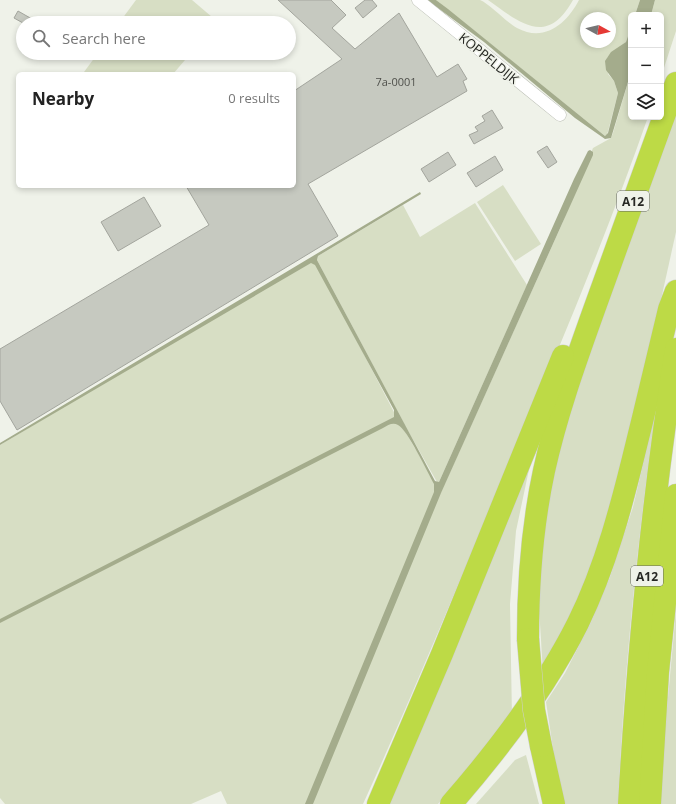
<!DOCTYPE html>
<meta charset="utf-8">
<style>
body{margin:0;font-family:"Open Sans",sans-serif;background:#f6f6f6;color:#222}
.controls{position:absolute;right:12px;top:12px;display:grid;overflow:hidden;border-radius:6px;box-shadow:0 2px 6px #0003}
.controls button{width:36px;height:36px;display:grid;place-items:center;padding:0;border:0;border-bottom:1px solid #e0e0e0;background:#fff;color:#222;font:20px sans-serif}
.compass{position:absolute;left:580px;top:12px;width:36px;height:36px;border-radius:50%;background:#fff;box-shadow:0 2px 6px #0003;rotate:98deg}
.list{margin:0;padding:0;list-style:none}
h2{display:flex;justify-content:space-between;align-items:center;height:52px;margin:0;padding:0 16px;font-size:17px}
h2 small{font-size:13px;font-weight:400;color:#767676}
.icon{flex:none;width:22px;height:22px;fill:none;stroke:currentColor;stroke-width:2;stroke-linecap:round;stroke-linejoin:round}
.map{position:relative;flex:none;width:676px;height:804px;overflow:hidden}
.search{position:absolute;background:#fff;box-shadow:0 2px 6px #0003;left:16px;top:16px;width:280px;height:44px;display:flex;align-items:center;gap:10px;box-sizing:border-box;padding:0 14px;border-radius:22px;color:#767676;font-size:15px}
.panel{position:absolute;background:#fff;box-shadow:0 2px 6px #0003;left:16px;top:72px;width:280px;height:116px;border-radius:6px}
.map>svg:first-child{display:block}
</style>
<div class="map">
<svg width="676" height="804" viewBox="0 0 676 804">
<rect width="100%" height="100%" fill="#eff2e9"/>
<g fill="#d7dec4" fill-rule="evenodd">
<path d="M 136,0 L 192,0 L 219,23 L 119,23 Z"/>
<path d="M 436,0 C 445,0 472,0 480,0 C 490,4 506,22 517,28 C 545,43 567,23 579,0 L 640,0 L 635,15 L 631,15 L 631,27 L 626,42 L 607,58 L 608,74 L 614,81 L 618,93 L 607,135 L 605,136 ZM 586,18 L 610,18 L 610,42 L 586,42 Z"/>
<path d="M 488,0 L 573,0 C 547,47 520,23 488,0 Z"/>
<path d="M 655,0 L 676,0 L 676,31 L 661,77 L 661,15 L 651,15 Z"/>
<path d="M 98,53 L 191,53 L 173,74 L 86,74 L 84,72 Z"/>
<path d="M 631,72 L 631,117 L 648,117 C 601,251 545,382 489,512 C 447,610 407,708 363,804 L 227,804 L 221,791 L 191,804 L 5,804 L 0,798 L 0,445 L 314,258 L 397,418 L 441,492 L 562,224 L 593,148 L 611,138 L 613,133 Z"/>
<path d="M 676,107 L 676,232 L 620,484 L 594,567 L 543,673 L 536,559 L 564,427 Z"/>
<path d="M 503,185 L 541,244 L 515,261 L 477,202 Z"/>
<path d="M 475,203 L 527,285 L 439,482 L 437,482 L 408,431 L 317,260 L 318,256 L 403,205 L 420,237 Z"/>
<path d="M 655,414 C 637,544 624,673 618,804 L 565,804 L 554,755 L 546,702 L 565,673 L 591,622 L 610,577 L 633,507 Z"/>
<path d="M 531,460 L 516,531 L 510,604 L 512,718 L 438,804 L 389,804 Z"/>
<path d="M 676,611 L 676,804 L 661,804 L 667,708 Z"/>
<path d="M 526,755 L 539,804 L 476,804 L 515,760 Z"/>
</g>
<g fill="#a4ac8c">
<path d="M 427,0 L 436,0 L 448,9 L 605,136 L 608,133 L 618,93 L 614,81 L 606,70 L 605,61 L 611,52 L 626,42 L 631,27 L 631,72 L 611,138 L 605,139 L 575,118 L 484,42 Z"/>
<path d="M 640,0 L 655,0 L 651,15 L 635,15 Z"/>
<path d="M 590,150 L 593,152 L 593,155 L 441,493 L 313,804 L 305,804 L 434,492 L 434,484 C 428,473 407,429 398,425 C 393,422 388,425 383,428 L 0,623 L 0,619 L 394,417 L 394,410 L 315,265 L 311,263 L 0,445 L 0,443 L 420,192 L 421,194 L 318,256 L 317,260 L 435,481 L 439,482 L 574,179 L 588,151 Z"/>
</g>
<g fill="#c6c9c0" stroke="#a3a59d">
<path d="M 278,0 L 331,0 L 346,15 L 332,28 L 355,49 L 399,13 L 437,77 L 458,64 L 467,79 L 463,81 L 467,91 L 308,184 L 338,236 L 17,430 L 0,401 L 0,349 L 209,225 L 186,186 L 294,186 L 294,91 L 342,59 Z"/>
<path d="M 365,0 L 372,0 L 377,6 L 363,18 L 355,8 Z"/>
<path d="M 18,11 L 39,23 L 23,23 L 14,18 Z"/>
<path d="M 492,110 L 503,128 L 474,144 L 469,135 L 478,131 L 475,127 L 485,121 L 482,116 Z"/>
<path d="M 547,146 L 557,162 L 548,168 L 537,152 Z"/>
<path d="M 448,152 L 456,165 L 429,182 L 421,169 Z"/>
<path d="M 495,156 L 503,170 L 476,187 L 467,173 Z"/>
<path d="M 144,197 L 161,226 L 118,251 L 101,222 Z"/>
</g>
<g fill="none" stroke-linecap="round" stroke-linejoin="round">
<defs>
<path id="street" d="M 418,0 L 560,115"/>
<g id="highway">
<path d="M 528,639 C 528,582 532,527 544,471 C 556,416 575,363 594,310 C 621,234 649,159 676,83"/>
<path d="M 541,746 L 554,804"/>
<path d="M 378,804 L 442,654 L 563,356"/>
<path d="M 451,804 C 499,749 545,689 578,623 C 606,566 622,504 637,442 C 648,398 658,354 669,309 L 676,291"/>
<path d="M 629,804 C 638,652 652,500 676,349"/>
<path d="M 650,804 L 658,672 L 676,495"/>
</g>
</defs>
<use href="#street" stroke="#b9bcb3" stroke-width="13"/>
<use href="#highway" stroke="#cfd0cf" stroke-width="23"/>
<use href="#street" stroke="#fff" stroke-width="12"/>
<use href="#highway" stroke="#bdda46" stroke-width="22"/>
<defs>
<path id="highway-bridge" d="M 528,639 L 534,710 L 541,746"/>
</defs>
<use href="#highway-bridge" stroke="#cfd0cf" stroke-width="23" stroke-linecap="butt"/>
<use href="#highway-bridge" stroke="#bdda46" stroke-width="22"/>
</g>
<g text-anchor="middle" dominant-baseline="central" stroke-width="3" stroke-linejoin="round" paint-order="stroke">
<g font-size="11" fill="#4f504b">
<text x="396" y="81">7a-0001</text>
</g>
<g fill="#eff2e9" stroke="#63655f" stroke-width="1">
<rect x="617" y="191" width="32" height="20" rx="3"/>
<rect x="631" y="566" width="32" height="20" rx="3"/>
</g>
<g font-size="12" font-weight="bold" fill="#272824">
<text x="633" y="201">A12</text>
<text x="647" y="576">A12</text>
</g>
<g font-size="13" fill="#272824" stroke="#eff2e9">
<text transform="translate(489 58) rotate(39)">KOPPELDIJK</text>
</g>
</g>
</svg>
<div class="controls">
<button>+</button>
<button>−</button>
<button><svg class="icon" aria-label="layers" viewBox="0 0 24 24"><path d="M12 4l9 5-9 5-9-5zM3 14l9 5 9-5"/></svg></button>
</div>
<svg class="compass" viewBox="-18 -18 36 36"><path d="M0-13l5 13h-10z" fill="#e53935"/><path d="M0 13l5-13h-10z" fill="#767676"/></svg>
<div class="search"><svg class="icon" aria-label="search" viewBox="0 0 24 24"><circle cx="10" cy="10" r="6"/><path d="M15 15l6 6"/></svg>Search here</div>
<section class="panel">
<h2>Nearby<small>0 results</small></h2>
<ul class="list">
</ul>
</section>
</div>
